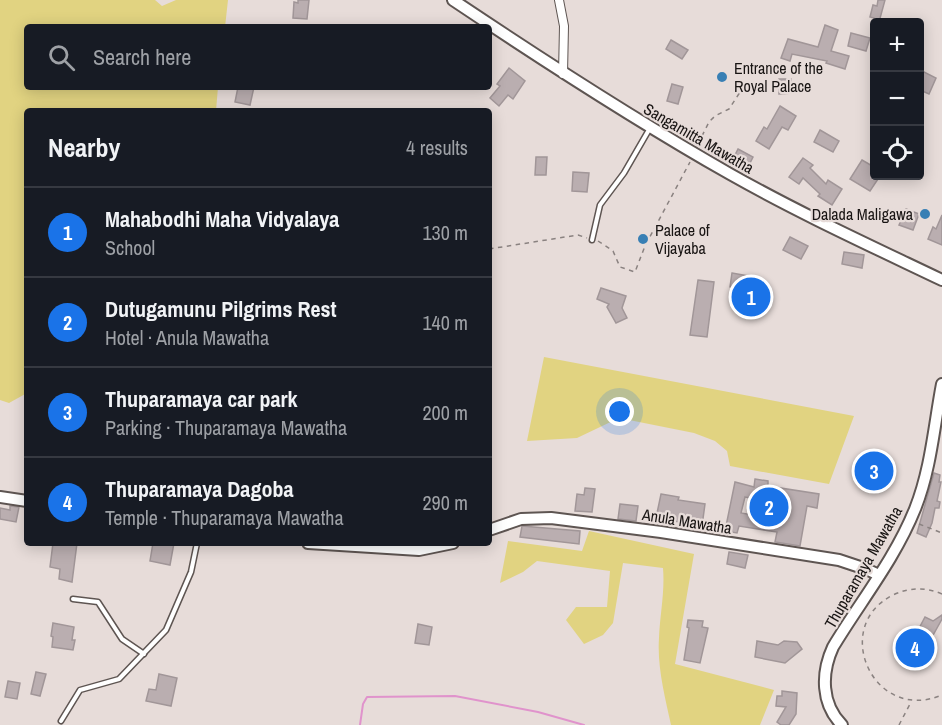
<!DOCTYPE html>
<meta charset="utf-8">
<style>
body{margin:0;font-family:"Archivo Narrow",sans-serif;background:#242831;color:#f1f3f6}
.controls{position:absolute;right:18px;top:18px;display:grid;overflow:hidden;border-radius:6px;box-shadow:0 3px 15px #0003}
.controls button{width:54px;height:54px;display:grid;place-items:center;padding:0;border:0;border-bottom:2px solid #363941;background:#171b24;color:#f1f3f6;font:30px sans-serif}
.you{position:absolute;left:620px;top:412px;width:21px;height:21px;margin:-15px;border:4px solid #fff;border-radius:50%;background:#1a73e8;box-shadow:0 0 0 9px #1a73e833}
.badge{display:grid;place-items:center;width:39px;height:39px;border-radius:50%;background:#1a73e8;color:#fff;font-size:20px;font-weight:700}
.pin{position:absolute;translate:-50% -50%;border:3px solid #fff;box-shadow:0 2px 6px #0006}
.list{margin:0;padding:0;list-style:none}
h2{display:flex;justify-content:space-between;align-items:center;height:78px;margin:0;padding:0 24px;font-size:26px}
h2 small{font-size:20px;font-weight:400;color:#9ea1a6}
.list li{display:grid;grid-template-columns:39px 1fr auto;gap:18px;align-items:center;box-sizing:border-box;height:90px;padding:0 24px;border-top:2px solid #363941}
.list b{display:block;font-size:22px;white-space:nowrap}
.list p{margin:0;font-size:20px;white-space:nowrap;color:#9ea1a6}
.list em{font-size:20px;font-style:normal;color:#9ea1a6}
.icon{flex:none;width:33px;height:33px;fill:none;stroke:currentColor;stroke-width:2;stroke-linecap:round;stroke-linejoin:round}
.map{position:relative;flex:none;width:942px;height:725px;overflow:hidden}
.search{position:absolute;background:#171b24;box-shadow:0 3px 15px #0003;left:24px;top:24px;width:468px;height:66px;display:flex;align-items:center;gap:15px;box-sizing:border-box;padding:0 21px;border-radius:6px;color:#9ea1a6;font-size:22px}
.panel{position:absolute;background:#171b24;box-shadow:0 3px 15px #0003;left:24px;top:108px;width:468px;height:438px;border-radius:6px}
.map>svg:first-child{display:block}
</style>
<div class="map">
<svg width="942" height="725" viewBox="0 0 942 725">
<rect width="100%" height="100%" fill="#e7dcd9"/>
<g fill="#e1d381">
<path d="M 0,0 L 155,0 L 162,6 L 176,0 L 228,0 L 225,27 L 27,27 L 27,87 L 218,87 L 216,111 L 27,111 L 27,393 L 9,403 L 0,400 Z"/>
<path d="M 544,357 L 854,416 L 829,484 L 730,466 L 727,451 L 715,441 L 694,433 L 619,418 L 577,438 L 527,441 Z"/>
<path d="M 589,531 L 694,554 L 675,664 L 774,690 L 760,725 L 671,725 C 665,697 657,667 659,638 C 660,614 665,592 663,568 L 623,563 L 613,623 L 603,635 L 584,644 L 566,620 L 576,607 L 607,607 L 610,571 L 537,561 L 523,572 L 500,583 L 508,541 L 582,551 Z"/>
</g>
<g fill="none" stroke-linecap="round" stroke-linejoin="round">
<path stroke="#e093cc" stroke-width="2" d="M 360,725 L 363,704 L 367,697 L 455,696 L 538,712 L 584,725"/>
</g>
<g fill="#baaeb0" stroke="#a19698" stroke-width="1.5" fill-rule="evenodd">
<path d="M 298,0 L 309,0 L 307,19 L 293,18 L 294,2 L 298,3 Z"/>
<path d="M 878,0 L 885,0 L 879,22 L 875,22 L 874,18 L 870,17 L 873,5 L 877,6 Z"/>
<path d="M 825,25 L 838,30 L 831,51 L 849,56 L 845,69 L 826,63 L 827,61 L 792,54 L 790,61 L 781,58 L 788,39 L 818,47 Z"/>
<path d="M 851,33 L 870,38 L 866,51 L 848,46 Z"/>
<path d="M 671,40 L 688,50 L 682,59 L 666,49 Z"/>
<path d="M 509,68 L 525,81 L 513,99 L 508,95 L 499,106 L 490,98 L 500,86 L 497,84 Z"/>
<path d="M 920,70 L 936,78 L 929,94 L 920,90 Z"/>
<path d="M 779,79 L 791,79 L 792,93 L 779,94 Z"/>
<path d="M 672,84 L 683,87 L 678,104 L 667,101 Z"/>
<path d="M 238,87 L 254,87 L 250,105 L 235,102 Z"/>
<path d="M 780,106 L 796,116 L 788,130 L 782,127 L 769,149 L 756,141 L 764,127 L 767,129 Z"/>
<path d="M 820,130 L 839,141 L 833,152 L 814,142 Z"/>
<path d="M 738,149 L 753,157 L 747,169 L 732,161 Z"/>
<path d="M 536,157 L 547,157 L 546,175 L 535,175 Z"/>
<path d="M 803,158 L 813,165 L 810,168 L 826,184 L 828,180 L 842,189 L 832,205 L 818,196 L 820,194 L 803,178 L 799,184 L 789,177 Z"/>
<path d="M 862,160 L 874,167 L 874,176 L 880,176 L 870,191 L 850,179 Z"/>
<path d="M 573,172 L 589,173 L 587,192 L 572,191 Z"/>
<path d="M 906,209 L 919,214 L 913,230 L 899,225 Z"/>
<path d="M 942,215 L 942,245 L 928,239 L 933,227 L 936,229 Z"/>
<path d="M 790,237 L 808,246 L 801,259 L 783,250 Z"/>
<path d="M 844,252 L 864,255 L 862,268 L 842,264 Z"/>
<path d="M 732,273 L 760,278 L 758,292 L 730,287 Z"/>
<path d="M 698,280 L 714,282 L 707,337 L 690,335 Z"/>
<path d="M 601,288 L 626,296 L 622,308 L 627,318 L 616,323 L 607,307 L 609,304 L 597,299 Z"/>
<path d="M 934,473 L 940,475 L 939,482 L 941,482 L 937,501 L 940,502 L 939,508 L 935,508 L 932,523 L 926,537 L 917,533 Z"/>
<path d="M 755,479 L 768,481 L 768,486 L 819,494 L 817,508 L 807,506 L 800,546 L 775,542 L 777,532 L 739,526 L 737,533 L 725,531 L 735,482 L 754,487 ZM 745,497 L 773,503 L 770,518 L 741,513 Z"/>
<path d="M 585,488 L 595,489 L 592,512 L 575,511 L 577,494 L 584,495 Z"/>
<path d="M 661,494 L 679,497 L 678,500 L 705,504 L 702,526 L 656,518 Z"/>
<path d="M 620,504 L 638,506 L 636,521 L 618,519 Z"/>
<path d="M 10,506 L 19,507 L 16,522 L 0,519 L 0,508 L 10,510 Z"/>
<path d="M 522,526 L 580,531 L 579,544 L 520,537 Z"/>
<path d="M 53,543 L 77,543 L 72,582 L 59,579 L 60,569 L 50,567 Z"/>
<path d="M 153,543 L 174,543 L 170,565 L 150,561 Z"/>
<path d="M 729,552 L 748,555 L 745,568 L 727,564 Z"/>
<path d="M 942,615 L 942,619 L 932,637 L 925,633 L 928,646 L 925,654 L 914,659 L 907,656 L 903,649 L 907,637 L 916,634 L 925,617 L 933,621 Z"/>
<path d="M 688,620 L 703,621 L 702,627 L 708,628 L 700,663 L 684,660 L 689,628 L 687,627 Z"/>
<path d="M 53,623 L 74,627 L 72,640 L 75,640 L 73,650 L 52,647 L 53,637 L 51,636 Z"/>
<path d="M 418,624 L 432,627 L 429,645 L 415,643 Z"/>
<path d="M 757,641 L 778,645 L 784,641 L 797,642 L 802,649 L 785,663 L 755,657 Z"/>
<path d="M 36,672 L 46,674 L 40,696 L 31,694 Z"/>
<path d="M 159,674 L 177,678 L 171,706 L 146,701 L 149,689 L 156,690 Z"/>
<path d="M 8,681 L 20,683 L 17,699 L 5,697 Z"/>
<path d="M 782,691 L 797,693 L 796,714 L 789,725 L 781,725 L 777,722 L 786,707 L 776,706 L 777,696 L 782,696 Z"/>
</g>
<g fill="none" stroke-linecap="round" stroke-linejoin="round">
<defs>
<g id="service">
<path d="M 592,240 L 600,205 L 624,173 L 650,128"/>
<path d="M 73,599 L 98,602 L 122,639 L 144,654"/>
<path d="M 61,721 L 80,690 L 119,679 L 166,630 L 191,572 L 197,543"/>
</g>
<path id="minor" d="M 559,0 L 564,26 L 563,74"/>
<g id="secondary">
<path d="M 453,0 C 544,61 635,120 730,174 C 799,213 871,246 942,280"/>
<path d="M 0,497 L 27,501"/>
<path d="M 489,530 L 521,519 L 551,518 L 661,532 L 839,560 L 866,569 L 879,575"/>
<path d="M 308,543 L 419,550 L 453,543"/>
<path d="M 842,725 C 821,704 821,673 833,647 C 860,602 895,559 915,509 C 931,469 934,426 942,384"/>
</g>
</defs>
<use href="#service" stroke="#5e5552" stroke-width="7"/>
<use href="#minor" stroke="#5e5552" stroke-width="10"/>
<use href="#secondary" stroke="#5e5552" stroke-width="14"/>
<g stroke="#8a8280" stroke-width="1.5" stroke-dasharray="4.5 4.5" stroke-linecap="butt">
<path d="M 698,144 L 709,122 L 715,116 L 729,109 L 744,86"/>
<path d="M 598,241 L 613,251 L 620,267 L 635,272 L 645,246 L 690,162"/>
<path d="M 489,249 L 578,235 L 587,238"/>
<path d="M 919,524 L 942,533"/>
<path d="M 942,594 C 926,587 910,587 893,595 C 830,626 873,724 942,695"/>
<path d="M 899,725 L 911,702"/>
</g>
<use href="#service" stroke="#fff" stroke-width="4"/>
<use href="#minor" stroke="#fff" stroke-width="8"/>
<use href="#secondary" stroke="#fff" stroke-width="10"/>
</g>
<g fill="#387fb4" stroke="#e7dcd9" stroke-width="2">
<circle cx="722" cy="77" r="6"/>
<circle cx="925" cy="214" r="6"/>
<circle cx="643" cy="239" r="6"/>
</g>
<g text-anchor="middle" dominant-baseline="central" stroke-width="4.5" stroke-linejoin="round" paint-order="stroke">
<g font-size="16" fill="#181413" stroke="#e7dcd9" text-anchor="start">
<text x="734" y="68">Entrance of the<tspan x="734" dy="18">Royal Palace</tspan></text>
<text x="913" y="214" text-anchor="end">Dalada Maligawa</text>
<text x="655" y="230">Palace of<tspan x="655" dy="18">Vijayaba</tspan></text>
</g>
<g font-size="16" fill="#181413" stroke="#e7dcd9">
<text transform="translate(699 138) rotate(30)">Sangamitta Mawatha</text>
<text transform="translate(687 521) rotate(9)">Anula Mawatha</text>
<text transform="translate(863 567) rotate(-60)">Thuparamaya Mawatha</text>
</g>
</g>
</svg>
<div class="controls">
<button>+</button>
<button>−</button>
<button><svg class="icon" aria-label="locate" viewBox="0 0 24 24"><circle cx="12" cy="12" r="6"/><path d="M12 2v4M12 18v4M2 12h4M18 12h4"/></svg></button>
</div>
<div class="you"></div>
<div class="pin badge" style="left:751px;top:297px">1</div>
<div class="pin badge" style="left:769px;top:507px">2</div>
<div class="pin badge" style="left:874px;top:471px">3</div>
<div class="pin badge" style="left:915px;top:648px">4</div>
<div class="search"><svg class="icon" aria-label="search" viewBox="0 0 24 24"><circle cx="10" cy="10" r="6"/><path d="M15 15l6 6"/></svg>Search here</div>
<section class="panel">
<h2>Nearby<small>4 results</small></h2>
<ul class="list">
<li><span class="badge">1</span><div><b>Mahabodhi Maha Vidyalaya</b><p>School</p></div><em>130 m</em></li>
<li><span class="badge">2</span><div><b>Dutugamunu Pilgrims Rest</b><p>Hotel · Anula Mawatha</p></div><em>140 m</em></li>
<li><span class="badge">3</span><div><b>Thuparamaya car park</b><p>Parking · Thuparamaya Mawatha</p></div><em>200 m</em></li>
<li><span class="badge">4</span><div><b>Thuparamaya Dagoba</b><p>Temple · Thuparamaya Mawatha</p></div><em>290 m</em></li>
</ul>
</section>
</div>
